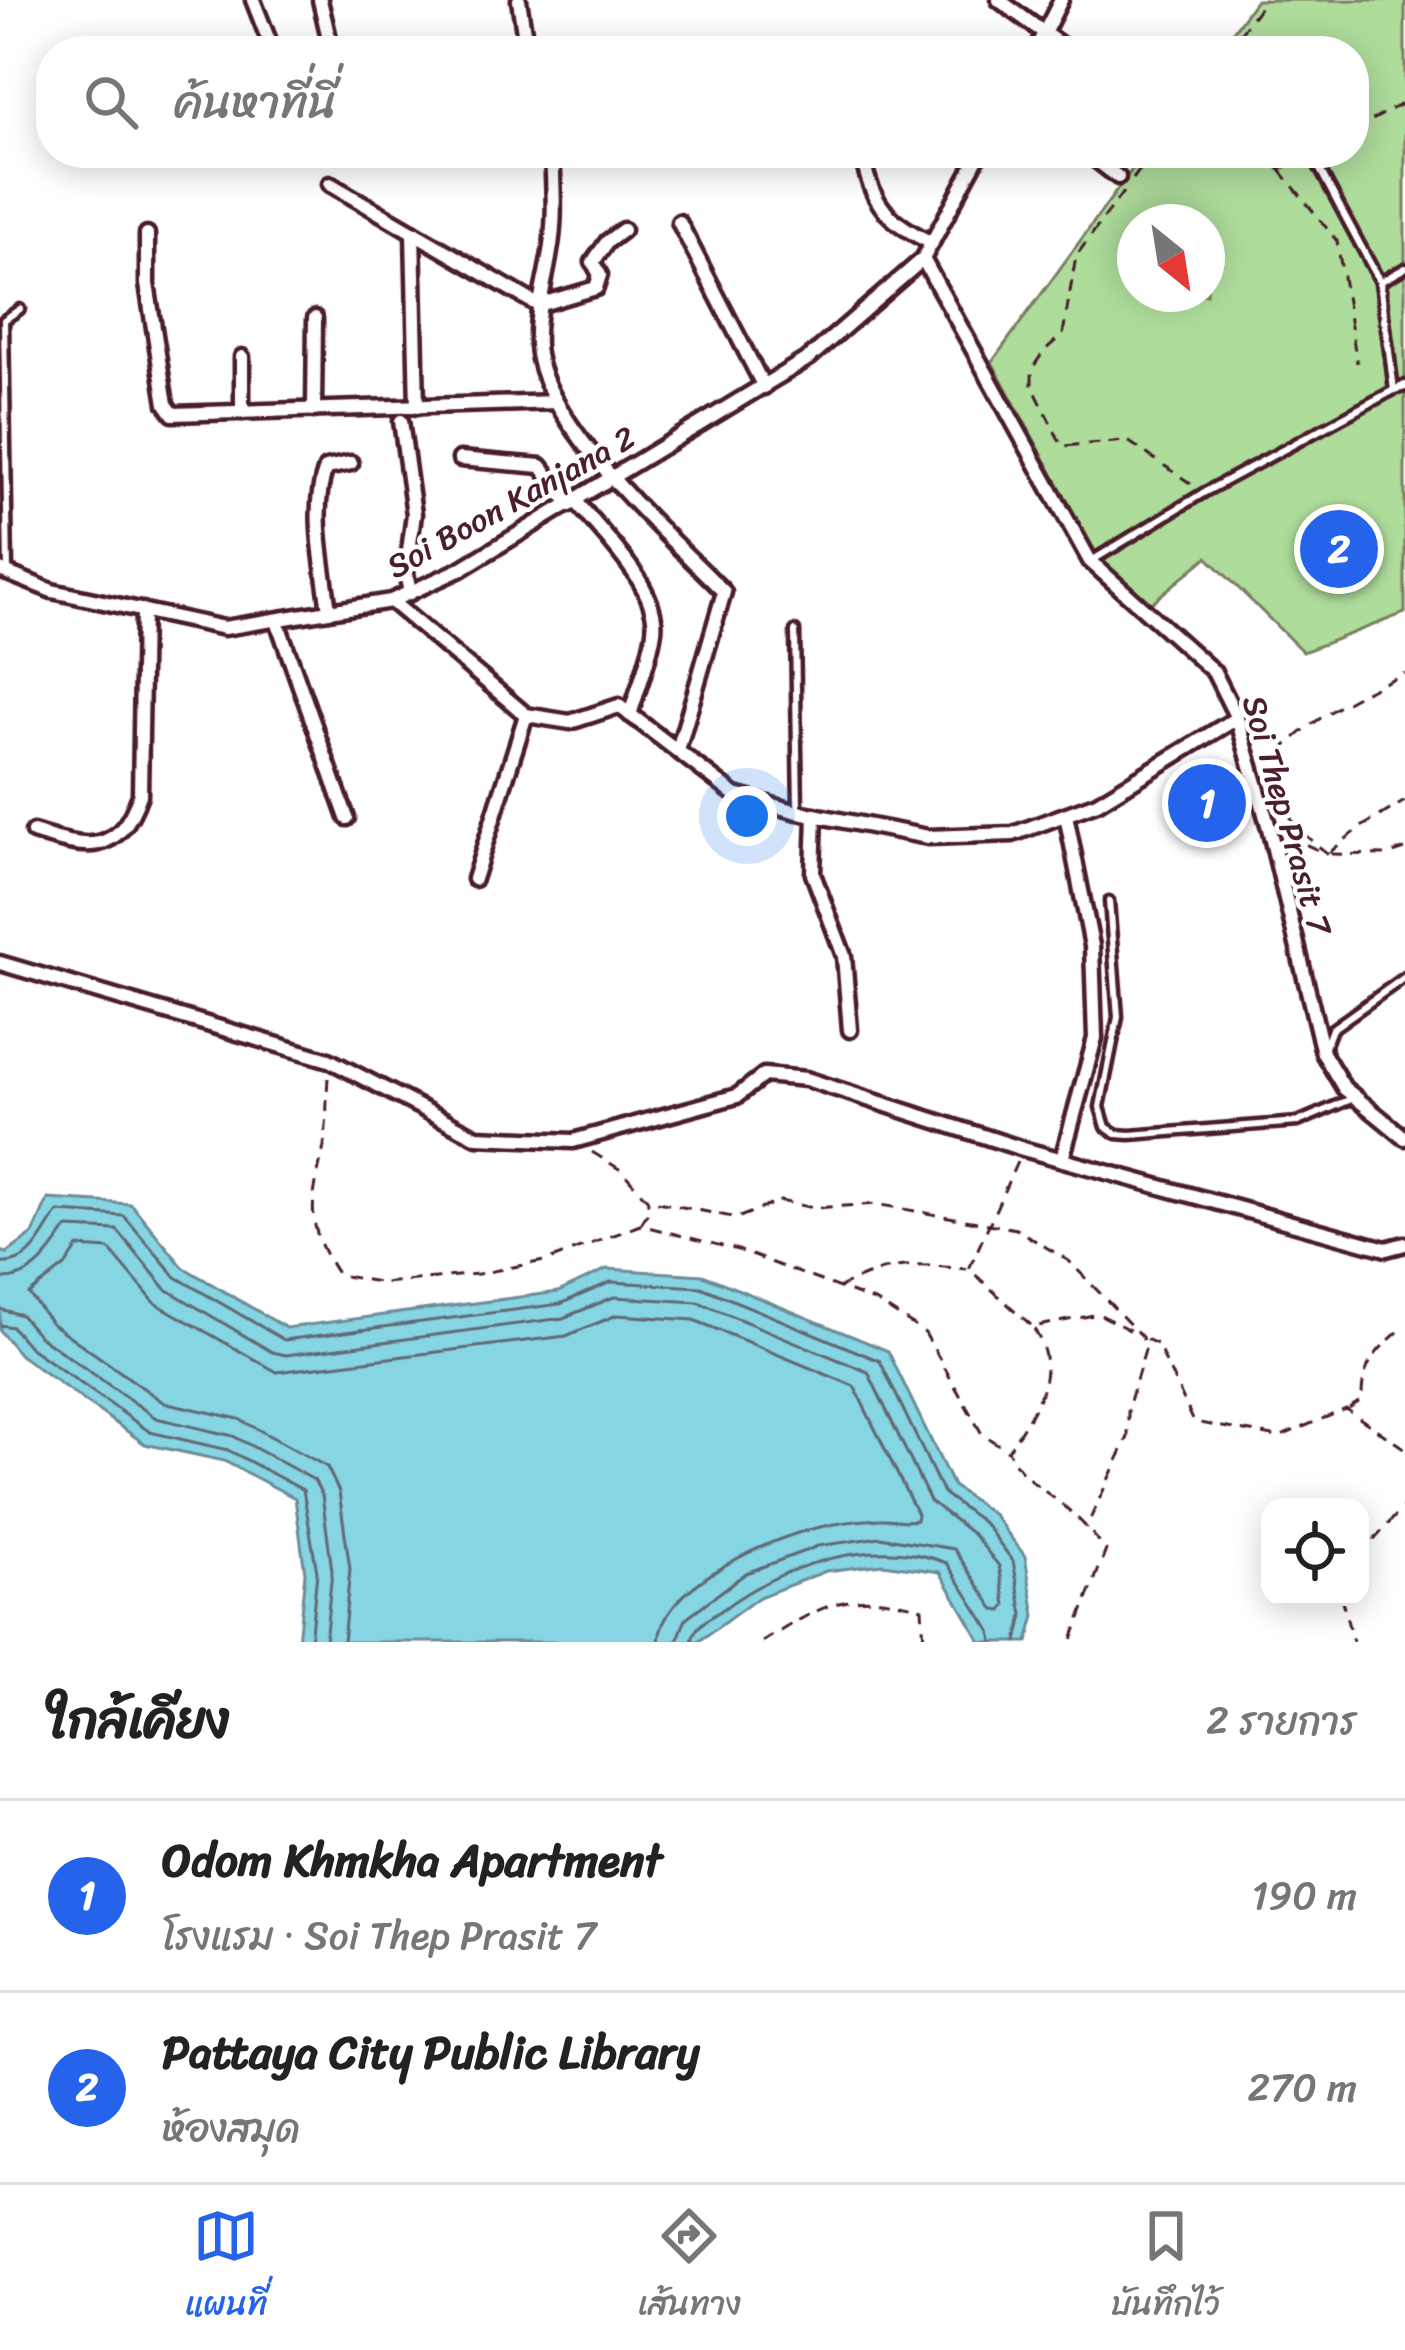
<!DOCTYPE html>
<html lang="th">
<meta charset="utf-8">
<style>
body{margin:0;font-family:Sriracha,"Playpen Sans Thai",sans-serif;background:#f2f2f2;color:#222}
.controls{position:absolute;right:36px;bottom:36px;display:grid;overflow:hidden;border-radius:24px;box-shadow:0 6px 30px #0003}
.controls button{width:108px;height:108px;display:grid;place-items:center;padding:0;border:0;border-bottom:3px solid #e0e0e0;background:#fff;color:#222;font:60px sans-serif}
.compass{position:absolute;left:1117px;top:204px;width:108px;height:108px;border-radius:50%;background:#fff;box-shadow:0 6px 30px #0003;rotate:150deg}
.you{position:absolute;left:747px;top:816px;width:42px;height:42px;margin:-30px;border:9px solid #fff;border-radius:50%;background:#1a73e8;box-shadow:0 0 0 18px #1a73e833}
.badge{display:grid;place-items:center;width:78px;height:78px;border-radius:50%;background:#2563eb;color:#fff;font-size:39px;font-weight:700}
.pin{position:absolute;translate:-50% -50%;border:6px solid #fff;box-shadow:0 3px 12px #0006}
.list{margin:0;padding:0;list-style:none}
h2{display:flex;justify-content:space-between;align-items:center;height:156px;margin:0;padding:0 48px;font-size:51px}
h2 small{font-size:39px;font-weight:400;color:#767676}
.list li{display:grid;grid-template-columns:78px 1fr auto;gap:36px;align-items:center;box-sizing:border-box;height:192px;padding:0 48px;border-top:3px solid #e0e0e0}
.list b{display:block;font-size:45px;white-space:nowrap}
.list p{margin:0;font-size:39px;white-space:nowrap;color:#767676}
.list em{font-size:39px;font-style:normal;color:#767676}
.icon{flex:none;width:66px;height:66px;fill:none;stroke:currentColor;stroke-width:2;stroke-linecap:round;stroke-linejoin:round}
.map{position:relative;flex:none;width:1405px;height:1642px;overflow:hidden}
.search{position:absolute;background:#fff;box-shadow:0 6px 30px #0003;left:36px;right:36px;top:36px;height:132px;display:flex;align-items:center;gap:30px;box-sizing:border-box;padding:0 42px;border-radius:48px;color:#767676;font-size:45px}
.sheet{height:540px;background:#fff}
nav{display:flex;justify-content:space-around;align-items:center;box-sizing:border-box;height:168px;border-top:3px solid #e0e0e0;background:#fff;font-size:33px;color:#767676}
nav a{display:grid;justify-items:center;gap:6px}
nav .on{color:#2563eb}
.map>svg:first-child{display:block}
</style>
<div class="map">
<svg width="1405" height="1642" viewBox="0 0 1405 1642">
<rect width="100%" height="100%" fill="#fff"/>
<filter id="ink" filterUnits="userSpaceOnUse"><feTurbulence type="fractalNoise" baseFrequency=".00833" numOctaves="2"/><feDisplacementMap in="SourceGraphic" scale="24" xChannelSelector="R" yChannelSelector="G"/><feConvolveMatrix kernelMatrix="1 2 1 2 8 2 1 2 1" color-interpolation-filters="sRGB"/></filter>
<g filter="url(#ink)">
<path fill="#aedc9b" stroke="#7c7e63" stroke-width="3" fill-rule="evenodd" d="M 1256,0 L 1405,0 L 1405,613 L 1303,652 L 1207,557 L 1150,604 L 1098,557 L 992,362 L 1144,153 L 1354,153 L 1354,51 L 1219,51 ZM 1135,222 L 1207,222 L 1207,294 L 1135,294 Z"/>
<path fill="#85d5e2" stroke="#6d8c99" stroke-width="3" d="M 48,1199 L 131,1204 L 183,1267 L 286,1328 L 558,1292 L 607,1269 L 703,1275 L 888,1351 L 953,1486 L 994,1515 L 1025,1556 L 1035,1616 L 1028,1642 L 981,1642 L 940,1572 L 883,1564 L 826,1571 L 759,1597 L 698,1642 L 298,1642 L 305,1573 L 295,1498 L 224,1461 L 145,1444 L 20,1355 L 0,1331 L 0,1251 L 7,1253 L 33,1234 Z"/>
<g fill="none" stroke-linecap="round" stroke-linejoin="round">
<g stroke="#626874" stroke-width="3">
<path d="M 0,1263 C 32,1266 43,1233 58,1212 L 124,1216 L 176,1277 L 284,1340 L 560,1304 L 611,1282 L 701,1287 L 880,1361 L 943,1493 L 985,1524 L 1013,1561 L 1023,1615 L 1017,1642"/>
<path d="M 0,1279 C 33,1281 51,1251 67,1228 L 117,1230 L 166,1289 L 272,1352 L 286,1355 L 563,1318 L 614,1297 L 698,1302 L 868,1372 L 930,1501 L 974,1535 L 999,1566 L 1006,1605 L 1002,1611 L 995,1610 L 954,1549 L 880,1537 L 818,1546 L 746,1573 L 686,1618 L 677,1642"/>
<path d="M 0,1309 L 21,1315 L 39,1336 L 156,1418 L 233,1436 L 314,1480 L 322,1495 L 332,1571 L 325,1642"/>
<path d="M 0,1325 L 12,1327 L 29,1347 L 150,1432 L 228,1450 L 303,1490 L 317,1572 L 310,1642"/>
<path d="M 343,1642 L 350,1569 L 339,1492 L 327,1467 L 239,1419 L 163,1402 L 51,1323 L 29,1294 L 65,1266 L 78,1247 L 109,1249 L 155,1303 L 277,1372 L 566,1336 L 617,1315 L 694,1320 L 854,1386 L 917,1514 L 916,1520 C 905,1523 893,1518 880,1519 C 860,1520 836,1523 816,1528 C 768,1539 661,1586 659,1642"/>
<path d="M 692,1642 C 694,1625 710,1618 723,1609 C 783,1564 874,1535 947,1563 L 991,1632 L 993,1642"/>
</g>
<defs>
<g id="lane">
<path d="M 1317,164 L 1380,282"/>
<path d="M 1405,385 L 1394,390 L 1405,387"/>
<path d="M 1093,560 L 1205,492 L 1394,390 L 1380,282 L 1405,268"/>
<path d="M 8,570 L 4,320 L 20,309"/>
<path d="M 795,631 L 798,808"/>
<path d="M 1109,901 L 1118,1017 L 1100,1107 L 1106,1127 L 1117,1134 L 1130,1135 L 1298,1122 L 1356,1097"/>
<path d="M 1324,1050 L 1332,1029 L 1405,977"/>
</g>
<g id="street">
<path d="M 253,0 L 273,51"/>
<path d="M 320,0 L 332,51"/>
<path d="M 519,0 L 527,51"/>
<path d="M 999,0 L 1069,51"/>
<path d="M 1035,51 L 1061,0"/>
<path d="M 527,153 L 552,155"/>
<path d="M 552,153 C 553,177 555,203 553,227 C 551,267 535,304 537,345 C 541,423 671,538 724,592 L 678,750"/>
<path d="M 862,153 C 870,202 887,222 932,243"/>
<path d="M 1087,153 L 1118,177"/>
<path d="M 330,184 L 538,305 L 596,288 L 600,275 L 593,262 L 607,242 L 623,230"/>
<path d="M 679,222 L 764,387"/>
<path d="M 413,232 L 417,407"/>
<path d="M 147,234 L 147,284 L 166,404 L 173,414 L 556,402"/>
<path d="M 923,259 L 1090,561 L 1214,672 L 1237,718 L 1269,828 L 1323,1053 L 1344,1088 L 1405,1138"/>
<path d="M 242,357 L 242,412"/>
<path d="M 314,410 L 315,318"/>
<path d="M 401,421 L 414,514 L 406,573 L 410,593"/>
<path d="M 460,459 L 541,466 L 570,505"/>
<path d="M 576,501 C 601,533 660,588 654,631 C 650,659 638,688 630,715"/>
<path d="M 0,570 L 52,591 L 224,628 L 391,601 L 459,570 L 809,358 L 923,259 L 980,153"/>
<path d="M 391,601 L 526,715 L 570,722 L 619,706 L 735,795 L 798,812 L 928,837 L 1013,834 L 1097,803 L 1237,718"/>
<path d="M 329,611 C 324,567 310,510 326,468 L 351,463"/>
<path d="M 277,621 L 347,818"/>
<path d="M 815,815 L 813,874 L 844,956 L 850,1030"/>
<path d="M 33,832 C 87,849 118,857 140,795 L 143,610"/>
<path d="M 474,879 L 526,715"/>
<path d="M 0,963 L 329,1060 L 477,1137 L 573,1141 L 737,1096 L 764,1075 L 806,1079 L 1023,1149 L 1386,1249 L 1405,1244"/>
<path d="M 1062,1159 L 1095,1038 L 1092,946 L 1066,815"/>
</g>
</defs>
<use href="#lane" stroke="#4a1f2b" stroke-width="15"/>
<use href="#street" stroke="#4a1f2b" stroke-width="21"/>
<g stroke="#4a1f2b" stroke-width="3" stroke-dasharray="12 9" stroke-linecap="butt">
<path d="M 1227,51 L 1265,0"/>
<path d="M 1354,130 L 1405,102"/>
<path d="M 1261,153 L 1280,170 L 1311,153"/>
<path d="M 1280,170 L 1337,241 L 1357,363"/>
<path d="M 1133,179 L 1152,153"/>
<path d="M 1123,192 L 1076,256 L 1063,334 L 1044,351 L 1032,369 L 1032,385 L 1062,446 L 1128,441 L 1193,485"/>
<path d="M 1287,836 L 1322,852"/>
<path d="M 1329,853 L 1358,829 L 1405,801"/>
<path d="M 1328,854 L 1294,826 L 1270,763 C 1308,719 1353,697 1405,673"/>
<path d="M 1331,854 L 1387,855 L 1405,849"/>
<path d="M 328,1078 C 326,1103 328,1132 322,1156 C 309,1208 308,1230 338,1275 L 384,1283 L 478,1274 L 549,1260 L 640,1225 L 738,1250 L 877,1302 L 925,1333 L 982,1434 L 1008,1451"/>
<path d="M 592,1152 L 621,1170 L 648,1200 L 737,1218 L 780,1201 L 814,1208 L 876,1204 L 1016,1229 L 1069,1261 L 1142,1337 L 1145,1350 L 1128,1408 L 1128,1437 L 1086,1528"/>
<path d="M 1017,1162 L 969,1269 L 1033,1327 L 1099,1314 L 1137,1334"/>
<path d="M 641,1224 L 647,1214 L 648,1200"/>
<path d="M 838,1288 C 892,1261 909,1264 967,1269"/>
<path d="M 1034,1329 C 1063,1376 1033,1410 1008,1451 C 1022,1480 1049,1492 1072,1513 C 1084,1524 1095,1537 1106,1550 L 1071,1642"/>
<path d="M 1146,1339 L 1157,1344 L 1194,1422 L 1279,1437 L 1346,1409 L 1405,1449"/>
<path d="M 1349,1408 L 1362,1400 C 1361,1363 1378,1349 1405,1326"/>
<path d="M 1360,1556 L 1405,1505"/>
<path d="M 1341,1597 L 1353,1642"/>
<path d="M 762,1642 C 825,1604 847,1588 922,1608 L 924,1642"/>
</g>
<use href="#lane" stroke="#fff" stroke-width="6"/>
<use href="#street" stroke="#fff" stroke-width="12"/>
</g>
</g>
<g text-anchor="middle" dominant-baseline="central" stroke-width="9" stroke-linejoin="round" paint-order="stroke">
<g font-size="33" fill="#4a1f2b" stroke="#fff">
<text transform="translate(511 502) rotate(-29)">Soi Boon Kanjana 2</text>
<text transform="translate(1287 815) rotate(74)">Soi Thep Prasit 7</text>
</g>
</g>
</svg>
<div class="controls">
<button><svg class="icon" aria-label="locate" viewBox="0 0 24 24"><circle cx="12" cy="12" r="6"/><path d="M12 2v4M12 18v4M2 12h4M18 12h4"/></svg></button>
</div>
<svg class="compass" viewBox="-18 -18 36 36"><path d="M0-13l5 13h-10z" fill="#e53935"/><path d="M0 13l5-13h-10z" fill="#767676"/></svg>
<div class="you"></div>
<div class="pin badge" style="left:1207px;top:803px">1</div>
<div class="pin badge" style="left:1339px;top:549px">2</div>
<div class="search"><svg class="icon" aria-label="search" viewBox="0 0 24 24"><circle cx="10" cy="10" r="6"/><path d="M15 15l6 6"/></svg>ค้นหาที่นี่</div>
</div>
<section class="sheet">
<h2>ใกล้เคียง<small>2 รายการ</small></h2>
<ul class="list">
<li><span class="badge">1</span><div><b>Odom Khmkha Apartment</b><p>โรงแรม · Soi Thep Prasit 7</p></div><em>190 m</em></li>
<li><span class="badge">2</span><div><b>Pattaya City Public Library</b><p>ห้องสมุด</p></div><em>270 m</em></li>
</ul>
</section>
<nav>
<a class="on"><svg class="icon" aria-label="map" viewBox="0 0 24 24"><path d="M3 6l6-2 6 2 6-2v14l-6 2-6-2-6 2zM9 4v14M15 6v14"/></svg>แผนที่</a>
<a><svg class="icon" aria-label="directions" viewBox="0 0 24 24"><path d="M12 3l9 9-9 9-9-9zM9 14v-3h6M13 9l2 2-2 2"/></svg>เส้นทาง</a>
<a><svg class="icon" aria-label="saved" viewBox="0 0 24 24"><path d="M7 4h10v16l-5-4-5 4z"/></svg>บันทึกไว้</a>
</nav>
